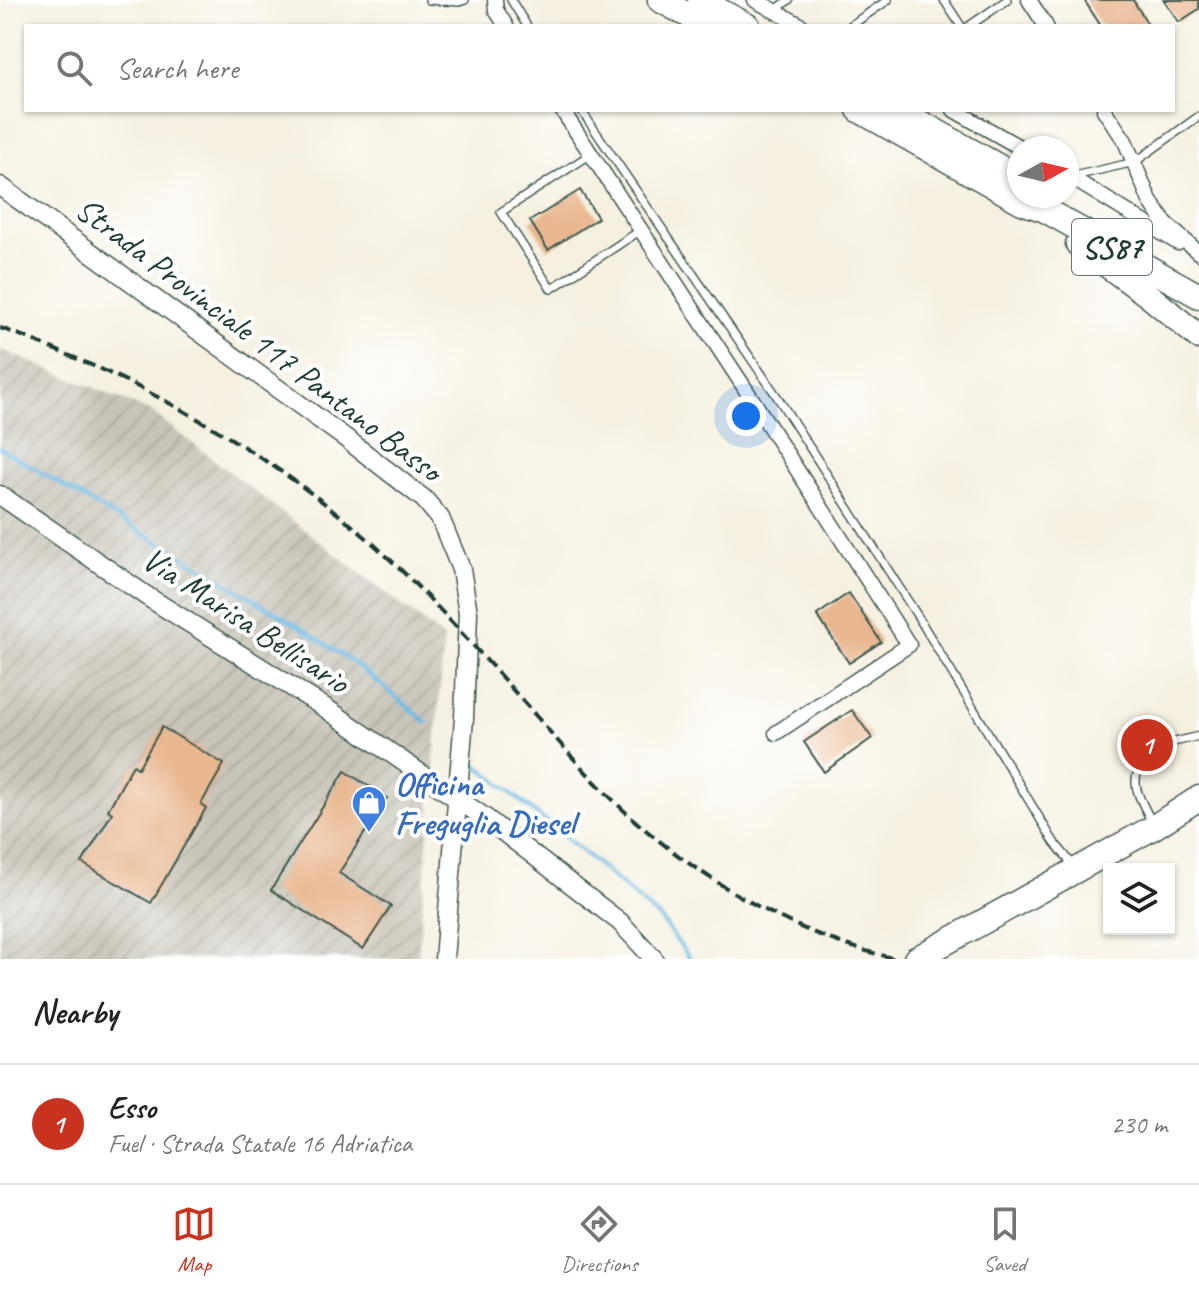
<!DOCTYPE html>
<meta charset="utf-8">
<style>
body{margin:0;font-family:Caveat,sans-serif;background:#f2f2f2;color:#222}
.controls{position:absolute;right:24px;bottom:24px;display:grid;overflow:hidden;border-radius:0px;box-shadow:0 2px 6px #0004}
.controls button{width:72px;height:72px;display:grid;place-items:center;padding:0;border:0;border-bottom:2px solid #e0e0e0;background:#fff;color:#222;font:40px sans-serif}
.compass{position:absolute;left:1007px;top:136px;width:72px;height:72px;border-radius:50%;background:#fff;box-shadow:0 2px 6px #0004;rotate:82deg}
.you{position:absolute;left:746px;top:416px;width:28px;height:28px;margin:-20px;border:6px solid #fff;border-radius:50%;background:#1a73e8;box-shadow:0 0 0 12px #1a73e833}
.badge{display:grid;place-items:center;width:52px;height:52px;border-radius:50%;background:#c8321e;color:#fff;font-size:26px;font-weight:700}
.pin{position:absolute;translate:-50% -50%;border:4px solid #fff;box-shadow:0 2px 8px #0006}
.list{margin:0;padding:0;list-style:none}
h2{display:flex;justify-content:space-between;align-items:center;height:104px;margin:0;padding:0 32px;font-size:34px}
h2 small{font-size:26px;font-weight:400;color:#767676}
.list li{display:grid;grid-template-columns:52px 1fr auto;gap:24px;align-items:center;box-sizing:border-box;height:120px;padding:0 32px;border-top:2px solid #e0e0e0}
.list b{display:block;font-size:30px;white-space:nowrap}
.list p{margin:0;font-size:26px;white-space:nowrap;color:#767676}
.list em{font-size:26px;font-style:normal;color:#767676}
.icon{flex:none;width:44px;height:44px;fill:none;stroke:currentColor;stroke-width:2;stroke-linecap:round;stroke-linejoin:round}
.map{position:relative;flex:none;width:1199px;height:959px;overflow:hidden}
.search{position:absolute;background:#fff;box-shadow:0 2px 6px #0004;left:24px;right:24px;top:24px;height:88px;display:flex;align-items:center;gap:20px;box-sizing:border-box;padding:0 28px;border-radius:0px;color:#767676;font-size:30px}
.sheet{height:224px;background:#fff}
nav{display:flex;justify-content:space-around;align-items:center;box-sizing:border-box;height:112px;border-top:2px solid #e0e0e0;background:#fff;font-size:22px;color:#767676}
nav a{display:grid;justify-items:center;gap:4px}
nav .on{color:#c8321e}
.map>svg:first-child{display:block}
</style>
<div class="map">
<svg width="1199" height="959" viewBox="0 0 1199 959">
<defs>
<pattern id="industrial-furrows" width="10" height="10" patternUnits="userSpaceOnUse" patternTransform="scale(2)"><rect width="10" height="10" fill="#c8c4b8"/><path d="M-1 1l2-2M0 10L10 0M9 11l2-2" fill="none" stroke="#aba99f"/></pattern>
</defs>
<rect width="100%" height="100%" fill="#fff"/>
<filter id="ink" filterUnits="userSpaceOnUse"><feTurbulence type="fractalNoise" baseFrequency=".0125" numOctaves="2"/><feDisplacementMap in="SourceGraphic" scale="16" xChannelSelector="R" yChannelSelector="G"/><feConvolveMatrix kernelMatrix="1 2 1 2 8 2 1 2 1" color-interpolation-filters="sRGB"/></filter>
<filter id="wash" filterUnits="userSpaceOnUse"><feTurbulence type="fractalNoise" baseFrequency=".006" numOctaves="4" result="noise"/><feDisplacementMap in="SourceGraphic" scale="32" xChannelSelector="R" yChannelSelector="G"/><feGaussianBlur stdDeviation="1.8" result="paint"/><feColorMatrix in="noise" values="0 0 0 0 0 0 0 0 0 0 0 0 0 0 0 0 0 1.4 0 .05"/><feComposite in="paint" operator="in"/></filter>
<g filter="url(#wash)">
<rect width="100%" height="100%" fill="#f5f0e0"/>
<path fill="url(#industrial-furrows)" d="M 0,349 L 152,412 L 444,638 L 418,959 L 0,959 Z"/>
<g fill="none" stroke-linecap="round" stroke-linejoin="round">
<g stroke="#67b9e3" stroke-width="4">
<path d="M 0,448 L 297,625 L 358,666 L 426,722"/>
<path d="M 477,765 L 588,856 L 661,919 L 690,959"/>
</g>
</g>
<g id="blocks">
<g fill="#e9b790">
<path d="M 1084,0 L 1133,0 L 1149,26 L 1101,26 Z"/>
<path d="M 1164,0 L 1199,0 L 1199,9 L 1179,22 Z"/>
<path d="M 580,190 L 598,218 L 548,250 L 530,221 Z"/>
<path d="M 849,593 L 881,642 L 849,663 L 817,615 Z"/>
<path d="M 852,710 L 872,738 L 824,772 L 804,742 Z"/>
<path d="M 162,727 L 224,764 L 201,804 L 206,808 L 151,903 L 82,863 L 112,813 L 108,810 L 133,765 L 138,768 Z"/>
<path d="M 1147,731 L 1154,740 L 1145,743 L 1139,753 L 1131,742 Z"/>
<path d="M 1162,752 L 1165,756 L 1149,768 L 1147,765 L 1153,754 Z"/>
<path d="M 345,771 L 387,798 L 339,873 L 391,906 L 363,949 L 271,890 Z"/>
</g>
</g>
</g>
<g filter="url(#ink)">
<use href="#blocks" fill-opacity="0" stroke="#3f584e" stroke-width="2"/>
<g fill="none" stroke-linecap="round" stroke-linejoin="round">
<defs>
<g id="service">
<path d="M 429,0 L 459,2 L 465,0"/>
<path d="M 511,0 L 527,26"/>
<path d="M 944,0 L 961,26"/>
<path d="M 774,11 L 789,0"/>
<path d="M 850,26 L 888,0"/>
<path d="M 969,26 L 1007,0"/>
<path d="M 581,110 L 778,398 L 920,620 L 1054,842 L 1073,865"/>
<path d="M 591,154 L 501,212 L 551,289 L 641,230"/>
<path d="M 1074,176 L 1135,162 L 1199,116"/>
<path d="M 1152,823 C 1136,789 1127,784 1149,748 L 1199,736"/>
</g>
<g id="minor">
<path d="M 495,0 L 496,10 L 506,26"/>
<path d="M 755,0 L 802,26"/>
<path d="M 1029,0 L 1046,26"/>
<path d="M 562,110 L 750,396 L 909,645 L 776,733"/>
<path d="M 954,110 L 1021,148"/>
<path d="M 1104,110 L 1125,141 L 1150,201 L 1166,224 L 1199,253"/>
<path d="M 1067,175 L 1178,243"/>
</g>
<g id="tertiary">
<path d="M 0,186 L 344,437 L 424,499 L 440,518 L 461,569 L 468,613 L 464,718 L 444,959"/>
<path d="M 0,495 L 148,597 L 327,709 L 488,820 L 620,922 L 654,959"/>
</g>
<path id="primary" d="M 916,959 L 1154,827 L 1199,798"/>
<g id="trunk">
<path d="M 660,0 L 708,26"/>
<path d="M 700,0 L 748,26"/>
<path d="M 859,110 L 1022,202 L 1045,210 L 1199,296"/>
<path d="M 898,110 L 1019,178"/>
<path d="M 1078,244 L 1148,295 L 1199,337"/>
</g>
</defs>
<use href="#service" stroke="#3f584e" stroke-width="10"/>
<use href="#minor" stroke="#3f584e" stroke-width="17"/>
<use href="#tertiary" stroke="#3f584e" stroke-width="21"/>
<use href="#primary" stroke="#3f584e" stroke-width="27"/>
<use href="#trunk" stroke="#3f584e" stroke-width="27"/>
<use href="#service" stroke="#fff" stroke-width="7"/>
<use href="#minor" stroke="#fff" stroke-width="14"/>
<use href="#tertiary" stroke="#fff" stroke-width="18"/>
<use href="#primary" stroke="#fff" stroke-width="24"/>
<use href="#trunk" stroke="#fff" stroke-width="24"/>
<path stroke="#1f3d34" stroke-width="4" stroke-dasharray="12 6" stroke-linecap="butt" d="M 0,328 C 23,335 45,346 68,355 C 184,403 306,478 397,566 C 446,614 491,665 537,717 C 570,755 603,793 641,826 C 699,875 767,917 838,942 C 857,949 877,954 896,959"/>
</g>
</g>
<defs>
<symbol id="shop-pin" viewBox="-11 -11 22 30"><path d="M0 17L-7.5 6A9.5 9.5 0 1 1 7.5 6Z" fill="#3f7fe0" stroke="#fff"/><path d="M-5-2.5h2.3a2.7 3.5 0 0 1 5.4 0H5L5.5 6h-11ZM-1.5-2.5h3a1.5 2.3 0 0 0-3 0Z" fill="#fff"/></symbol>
</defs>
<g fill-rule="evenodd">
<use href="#shop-pin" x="349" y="783" width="40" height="54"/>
</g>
<g text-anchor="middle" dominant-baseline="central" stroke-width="8" stroke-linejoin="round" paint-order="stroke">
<rect fill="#fff" stroke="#627771" stroke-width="2" x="1072" y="219" width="80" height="56" rx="6"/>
<g font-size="32" font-weight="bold" fill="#1f3d34">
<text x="1112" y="247">SS87</text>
</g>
<g font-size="34" fill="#1f3d34" stroke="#fff">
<text transform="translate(259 339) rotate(37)">Strada Provinciale 117 Pantano Basso</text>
<text transform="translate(246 620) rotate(33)">Via Marisa Bellisario</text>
</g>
<g font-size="34" font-weight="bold" fill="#366cbe" stroke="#fff" text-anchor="start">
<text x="395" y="783">Officina<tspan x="395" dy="39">Freguglia Diesel</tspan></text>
</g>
</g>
</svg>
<div class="controls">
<button><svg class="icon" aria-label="layers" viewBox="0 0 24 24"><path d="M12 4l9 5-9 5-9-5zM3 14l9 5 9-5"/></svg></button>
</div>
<svg class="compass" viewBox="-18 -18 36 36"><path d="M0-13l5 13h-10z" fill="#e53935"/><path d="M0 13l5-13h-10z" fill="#767676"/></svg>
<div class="you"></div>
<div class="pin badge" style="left:1147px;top:745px">1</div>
<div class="search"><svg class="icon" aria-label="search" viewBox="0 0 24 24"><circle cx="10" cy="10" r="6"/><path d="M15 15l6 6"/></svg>Search here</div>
</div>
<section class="sheet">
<h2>Nearby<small></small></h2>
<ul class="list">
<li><span class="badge">1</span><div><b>Esso</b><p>Fuel · Strada Statale 16 Adriatica</p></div><em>230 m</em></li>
</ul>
</section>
<nav>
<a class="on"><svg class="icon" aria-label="map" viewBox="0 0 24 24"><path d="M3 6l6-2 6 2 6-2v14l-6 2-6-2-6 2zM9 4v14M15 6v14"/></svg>Map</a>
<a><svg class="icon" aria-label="directions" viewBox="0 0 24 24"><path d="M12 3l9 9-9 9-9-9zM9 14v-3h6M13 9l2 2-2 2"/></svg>Directions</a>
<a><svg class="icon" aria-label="saved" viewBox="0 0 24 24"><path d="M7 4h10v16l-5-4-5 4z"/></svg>Saved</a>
</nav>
